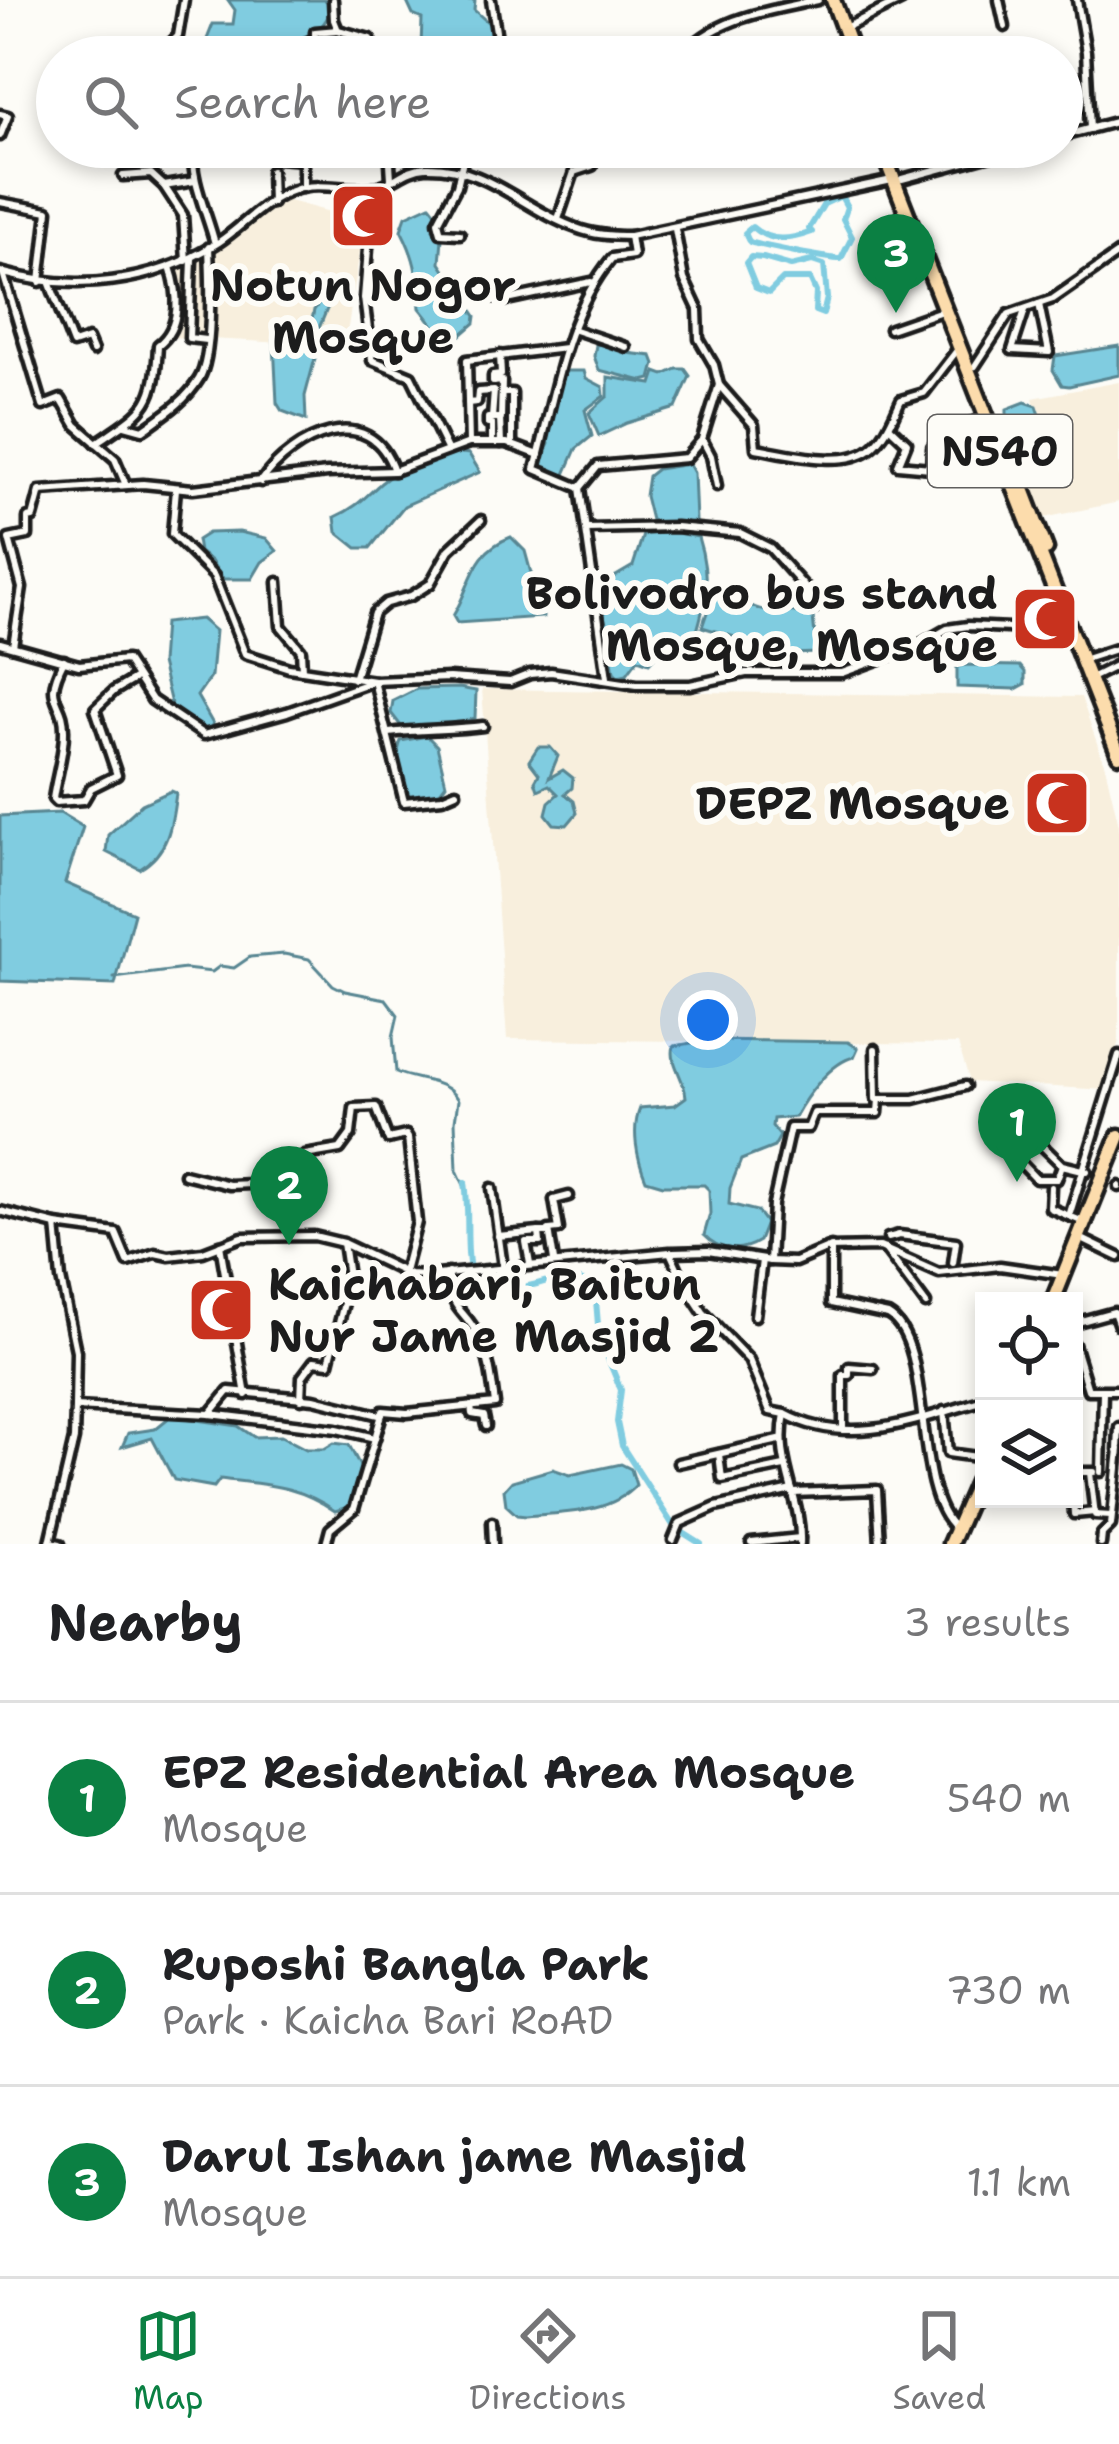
<!DOCTYPE html>
<meta charset="utf-8">
<style>
body{margin:0;font-family:"Shantell Sans",sans-serif;background:#f2f2f2;color:#202124}
.controls{position:absolute;right:36px;bottom:36px;display:grid;overflow:hidden;border-radius:0px;box-shadow:0 6px 18px #0003}
.controls button{width:108px;height:108px;display:grid;place-items:center;padding:0;border:0;border-bottom:3px solid #e0e0e0;background:#fff;color:#202124;font:60px sans-serif}
.you{position:absolute;left:708px;top:1020px;width:42px;height:42px;margin:-30px;border:9px solid #fff;border-radius:50%;background:#1a73e8;box-shadow:0 0 0 18px #1a73e833}
.badge{display:grid;place-items:center;width:78px;height:78px;border-radius:50%;background:#0b8043;color:#fff;font-size:39px;font-weight:700}
.pin{position:absolute;translate:-50% -99px;filter:drop-shadow(0 3px 6px #0008)}
.pin::after{content:'';position:absolute;top:63px;width:42px;height:36px;background:inherit;clip-path:polygon(0 0,100% 0,50% 100%)}
.list{margin:0;padding:0;list-style:none}
h2{display:flex;justify-content:space-between;align-items:center;height:156px;margin:0;padding:0 48px;font-size:51px}
h2 small{font-size:39px;font-weight:400;color:#757577}
.list li{display:grid;grid-template-columns:78px 1fr auto;gap:36px;align-items:center;box-sizing:border-box;height:192px;padding:0 48px;border-top:3px solid #e0e0e0}
.list b{display:block;font-size:45px;white-space:nowrap}
.list p{margin:0;font-size:39px;white-space:nowrap;color:#757577}
.list em{font-size:39px;font-style:normal;color:#757577}
.icon{flex:none;width:66px;height:66px;fill:none;stroke:currentColor;stroke-width:2;stroke-linecap:round;stroke-linejoin:round}
.map{position:relative;flex:none;width:1119px;height:1544px;overflow:hidden}
.search{position:absolute;background:#fff;box-shadow:0 6px 18px #0003;left:36px;right:36px;top:36px;height:132px;display:flex;align-items:center;gap:30px;box-sizing:border-box;padding:0 42px;border-radius:66px;color:#757577;font-size:45px}
.sheet{height:732px;background:#fff}
nav{display:flex;justify-content:space-around;align-items:center;box-sizing:border-box;height:168px;border-top:3px solid #e0e0e0;background:#fff;font-size:33px;color:#757577}
nav a{display:grid;justify-items:center;gap:6px}
nav .on{color:#0b8043}
.map>svg:first-child{display:block}
</style>
<div class="map">
<svg width="1119" height="1544" viewBox="0 0 1119 1544">
<rect width="100%" height="100%" fill="#fdfcf7"/>
<filter id="ink" filterUnits="userSpaceOnUse"><feTurbulence type="fractalNoise" baseFrequency=".00833" numOctaves="2"/><feDisplacementMap in="SourceGraphic" scale="24" xChannelSelector="R" yChannelSelector="G"/><feConvolveMatrix kernelMatrix="1 2 1 2 8 2 1 2 1" color-interpolation-filters="sRGB"/></filter>
<g filter="url(#ink)">
<g fill="#f8efdd">
<path d="M 278,198 L 341,215 L 361,244 L 345,346 L 169,337 L 178,291 L 170,267 Z"/>
<path d="M 1119,382 L 1119,502 L 1044,518 L 1023,465 L 1048,457 L 1033,398 Z"/>
<path d="M 482,689 L 1081,697 L 1105,766 L 1119,825 L 1119,1039 L 1107,1090 L 970,1082 L 958,1044 L 507,1039 Z"/>
</g>
<g fill="#80cce0" stroke="#588692" stroke-width="3">
<path d="M 228,0 L 331,0 C 334,38 273,53 242,55 L 236,45 L 231,45 L 223,57 L 200,57 L 213,24 L 233,24 L 235,10 Z"/>
<path d="M 406,0 L 475,0 L 474,10 L 493,27 L 496,57 L 468,50 L 456,57 L 425,57 L 421,47 L 422,19 L 413,15 Z"/>
<path d="M 430,205 L 438,215 L 433,229 L 442,238 L 440,263 L 476,316 L 475,323 L 460,336 L 444,338 L 420,308 C 417,275 417,261 401,230 L 406,216 Z"/>
<path d="M 323,298 L 329,304 L 315,338 L 317,351 L 305,396 L 306,420 L 282,411 L 277,403 L 274,342 L 274,338 L 303,339 L 309,335 L 314,310 Z"/>
<path d="M 604,343 L 627,353 L 652,356 L 655,364 L 651,379 L 643,381 L 599,370 L 594,356 L 596,345 Z"/>
<path d="M 1119,346 L 1119,375 L 1069,386 L 1062,385 L 1053,370 L 1055,356 Z"/>
<path d="M 677,369 L 685,369 L 690,376 L 676,408 L 627,423 L 599,436 L 589,413 L 608,396 L 608,377 L 652,384 L 656,372 L 664,375 Z"/>
<path d="M 566,371 L 584,371 L 586,378 L 603,387 L 604,396 L 585,410 L 592,436 L 576,449 L 563,479 L 539,464 L 549,444 L 547,438 L 561,375 Z"/>
<path d="M 1025,402 L 1037,406 L 1049,442 L 1048,456 L 1030,463 L 1020,454 L 1007,414 L 1007,409 Z"/>
<path d="M 462,453 L 469,454 L 480,472 L 404,506 L 370,548 L 357,548 L 337,532 L 335,517 C 356,508 365,497 381,483 C 401,466 437,456 462,453 Z"/>
<path d="M 689,464 L 694,473 L 696,521 L 677,526 L 651,520 L 645,496 L 648,476 L 657,469 Z"/>
<path d="M 239,532 L 266,538 L 277,551 L 262,562 L 252,579 L 223,579 L 211,561 L 199,552 L 197,540 L 208,533 Z"/>
<path d="M 672,532 L 698,537 C 712,581 705,610 690,652 L 658,653 L 649,663 L 638,659 L 627,674 L 618,676 L 614,672 L 599,586 L 633,566 L 643,535 Z"/>
<path d="M 511,537 L 525,551 L 543,617 L 457,623 L 453,616 C 473,583 471,552 511,537 Z"/>
<path d="M 717,583 C 734,590 743,605 762,610 C 779,614 798,608 813,617 L 817,653 L 791,654 L 702,627 Z"/>
<path d="M 201,619 L 215,631 L 211,676 L 197,696 L 213,724 L 208,730 L 173,712 L 161,663 L 164,623 Z"/>
<path d="M 963,665 L 1020,666 L 1025,672 L 1025,684 L 1016,689 L 957,687 L 957,667 Z"/>
<path d="M 459,688 L 476,691 L 475,718 L 451,726 L 401,726 L 391,713 L 393,701 L 417,689 Z"/>
<path d="M 427,736 L 437,746 L 446,784 L 437,796 L 409,799 C 399,786 394,757 401,741 Z"/>
<path d="M 538,747 L 550,747 L 558,756 L 549,778 L 563,770 L 573,778 L 572,788 L 565,794 L 574,801 L 577,813 L 567,825 L 554,824 L 546,814 L 549,802 L 558,794 L 549,785 L 538,790 L 535,781 L 539,774 L 529,761 Z"/>
<path d="M 171,791 L 176,793 C 172,824 169,852 140,869 L 106,852 L 108,835 L 142,804 Z"/>
<path d="M 60,813 L 83,827 L 65,883 L 134,913 L 115,985 L 0,981 L 0,816 Z"/>
<path d="M 709,1040 L 848,1042 L 858,1048 L 854,1057 C 831,1062 806,1096 795,1117 L 773,1119 L 772,1126 L 780,1136 L 774,1147 L 741,1160 L 730,1188 L 729,1204 L 757,1211 L 766,1223 L 759,1241 C 740,1253 719,1251 704,1235 L 710,1214 L 709,1190 L 704,1185 L 663,1185 L 646,1180 C 637,1158 631,1130 640,1108 L 675,1105 L 686,1097 C 685,1079 669,1063 674,1046 Z"/>
<path d="M 171,1416 L 238,1426 L 254,1437 L 281,1436 L 306,1449 L 324,1449 L 334,1443 L 349,1445 L 361,1468 L 351,1506 L 335,1511 C 296,1484 265,1485 220,1479 L 214,1487 L 174,1480 L 152,1438 L 122,1447 L 128,1433 L 155,1429 Z"/>
<path d="M 621,1464 L 631,1469 L 636,1485 C 609,1515 563,1512 526,1516 L 517,1515 L 506,1505 L 504,1490 L 512,1481 L 553,1469 L 570,1475 Z"/>
</g>
<g fill="none" stroke-linecap="round" stroke-linejoin="round">
<path stroke="#588692" stroke-width="3" d="M 114,978 L 185,969 L 212,972 L 220,966 L 234,968 L 250,957 L 284,954 L 309,959 L 333,985 L 345,991 L 386,999 L 398,1015 L 393,1037 L 396,1072 C 418,1082 445,1078 458,1100 L 455,1121 L 457,1170 L 467,1192"/>
<g stroke="#80cce0" stroke-width="6">
<path d="M 841,196 L 847,207 L 843,219 L 852,237 L 841,259 C 834,260 756,245 750,242 C 747,240 747,236 745,233 L 752,227 C 770,243 790,240 812,232 L 809,229 L 824,204 Z"/>
<path d="M 763,258 L 791,266 L 812,261 L 824,265 L 827,298 L 823,314 L 815,311 L 816,292 L 810,279 L 783,279 L 769,293 L 756,288 L 746,263 L 751,257 Z"/>
<path d="M 465,1182 C 470,1215 464,1247 472,1280 L 499,1277 C 531,1306 554,1258 595,1288 L 599,1337 L 621,1390 L 617,1422 L 622,1446 L 674,1527 L 701,1544"/>
</g>
<defs>
<g id="minor">
<path d="M 333,0 L 334,20 L 338,30 L 370,39 L 369,57"/>
<path d="M 491,0 L 500,57"/>
<path d="M 999,0 L 1005,27"/>
<path d="M 1077,0 L 1086,52 L 1090,129"/>
<path d="M 847,27 L 902,0"/>
<path d="M 501,56 L 530,57"/>
<path d="M 164,57 L 164,50 L 178,36 L 184,0"/>
<path d="M 294,57 L 293,48 L 315,39 L 315,32 L 338,30"/>
<path d="M 681,57 C 715,17 768,11 818,0"/>
<path d="M 0,114 L 8,116 L 0,136"/>
<path d="M 1062,136 L 1119,121"/>
<path d="M 193,147 C 190,180 207,212 215,244"/>
<path d="M 252,147 L 253,156 L 303,160"/>
<path d="M 303,147 L 303,188"/>
<path d="M 389,147 L 391,179"/>
<path d="M 271,171 L 272,203"/>
<path d="M 123,176 L 151,174 L 164,186 L 195,181"/>
<path d="M 902,179 L 1021,147"/>
<path d="M 164,186 L 183,215 L 186,261"/>
<path d="M 373,187 L 364,298 L 372,360 L 411,376 L 447,449"/>
<path d="M 0,202 L 48,211 L 40,282"/>
<path d="M 558,219 L 574,172 L 592,166 L 594,147"/>
<path d="M 675,229 L 684,279 L 698,309 L 699,339 L 714,365 L 719,385 L 702,439 L 711,456 L 717,486"/>
<path d="M 460,234 L 441,233 L 438,222 L 457,186 L 466,147"/>
<path d="M 192,259 L 189,338 L 206,340"/>
<path d="M 0,272 C 75,293 153,284 219,242 C 243,226 266,199 294,190 C 320,181 350,192 376,187 C 394,183 406,168 426,167 C 486,165 524,210 576,228 C 594,235 611,236 630,236 L 892,180"/>
<path d="M 3,273 L 43,406 L 61,399 L 76,425 L 115,459 L 126,485"/>
<path d="M 50,284 L 73,344 L 88,339 L 93,351"/>
<path d="M 211,292 L 239,291"/>
<path d="M 482,294 L 507,300 L 591,282"/>
<path d="M 1025,310 L 1012,350 L 1049,352 L 1039,304"/>
<path d="M 572,329 L 626,347"/>
<path d="M 890,329 L 942,311"/>
<path d="M 500,355 L 501,375 L 493,376 L 493,382 L 502,381 L 501,418"/>
<path d="M 975,366 L 1009,314 L 1053,299 L 1119,253"/>
<path d="M 719,385 L 754,425 L 756,448 C 785,453 843,469 870,449 C 886,437 893,417 901,400 L 924,393 L 958,349"/>
<path d="M 502,393 L 512,393 L 512,445"/>
<path d="M 468,403 L 477,402 L 478,392 L 494,391 L 492,418 L 500,418 L 501,443"/>
<path d="M 491,418 L 488,418 L 488,424 L 492,424 L 492,442"/>
<path d="M 125,425 L 143,430 C 164,415 185,402 199,379 C 214,355 210,276 209,247"/>
<path d="M 889,426 L 907,443 L 898,465 L 931,468 L 932,447 L 969,440 L 970,423 L 987,418"/>
<path d="M 96,443 C 145,410 155,408 158,345 C 182,327 179,293 170,267"/>
<path d="M 469,443 L 507,443 L 539,455"/>
<path d="M 261,482 C 292,436 370,399 394,471 L 469,443 L 467,360 L 565,348"/>
<path d="M 580,488 L 598,466 L 686,458 L 700,442"/>
<path d="M 176,489 L 172,534 L 214,576 L 245,654 L 289,668 L 374,681 L 404,802 L 442,798 L 456,792"/>
<path d="M 587,529 L 676,527 L 740,533 L 770,548 L 810,593 L 814,608"/>
<path d="M 278,582 L 281,626 L 301,650 L 302,670"/>
<path d="M 0,643 L 79,665 L 126,660 L 152,700 L 204,735 L 287,712 L 374,681 L 449,678 L 510,682 L 530,674 L 551,672 L 637,685 L 690,685 L 746,673 L 842,673 L 919,645 L 947,629 L 968,626 L 1069,631"/>
<path d="M 13,646 L 22,588 L 9,539 L 28,535 L 28,518 L 33,517 L 40,491 L 143,484 L 193,489 L 327,473 L 394,471"/>
<path d="M 1088,658 L 1119,648"/>
<path d="M 64,660 C 41,704 65,697 64,732 C 64,754 56,777 53,799 L 56,802 L 84,800 L 91,788 L 117,775 L 95,709 L 114,691 L 136,678"/>
<path d="M 1095,676 L 1119,664"/>
<path d="M 607,678 L 580,488 L 535,469 C 555,396 563,318 612,258 L 633,255 L 630,236"/>
<path d="M 354,679 L 374,613 L 386,603 L 411,596 L 430,584 L 449,550 L 481,520"/>
<path d="M 389,733 C 422,729 450,730 483,726"/>
<path d="M 875,1049 L 876,1099 L 879,1099"/>
<path d="M 965,1086 L 914,1099 L 879,1099 L 878,1113 L 814,1113 L 808,1128 L 790,1128 L 773,1204 L 770,1261 L 795,1262 L 828,1248 L 880,1247 L 939,1273 L 1000,1266 L 1063,1275"/>
<path d="M 1062,1165 L 1057,1179 L 1036,1179 L 993,1134 L 1011,1115 L 1062,1165 L 1087,1171"/>
<path d="M 184,1174 L 229,1185 L 274,1183 L 299,1191 L 305,1155 L 340,1149 L 351,1134 L 354,1108 L 376,1107 L 388,1139 L 406,1135 L 408,1138 L 417,1222 L 404,1272"/>
<path d="M 1051,1187 L 1050,1208 L 1069,1216"/>
<path d="M 1119,1187 L 1119,1186"/>
<path d="M 492,1188 L 503,1267"/>
<path d="M 0,1211 L 56,1225 L 116,1233 L 128,1262 L 155,1253 L 169,1256 L 203,1252 L 242,1237 L 314,1236 L 343,1243 L 410,1275 L 426,1276 L 670,1252 L 685,1285 L 703,1312 L 749,1360 L 770,1411 L 785,1414 C 774,1463 802,1496 800,1544"/>
<path d="M 1081,1221 L 1069,1216 L 1119,1055"/>
<path d="M 56,1225 L 61,1279 L 76,1351 L 75,1407 L 74,1439 L 50,1542 L 60,1544"/>
<path d="M 498,1236 L 539,1232"/>
<path d="M 888,1238 L 899,1235 L 956,1242 L 953,1263"/>
<path d="M 1084,1240 L 1119,1257"/>
<path d="M 220,1245 L 246,1395"/>
<path d="M 831,1247 L 831,1303 L 888,1315 C 935,1342 910,1490 956,1529"/>
<path d="M 885,1249 L 926,1304"/>
<path d="M 673,1252 L 708,1251 L 770,1261"/>
<path d="M 554,1261 L 549,1230 L 559,1229 L 554,1200 L 569,1196"/>
<path d="M 530,1264 L 526,1242 L 540,1242 L 539,1232 L 549,1232"/>
<path d="M 755,1316 L 762,1260"/>
<path d="M 1074,1323 L 1114,1312 L 1119,1326"/>
<path d="M 1074,1344 L 1088,1390 L 1119,1390"/>
<path d="M 301,1399 L 302,1377 L 314,1361 L 329,1363 L 349,1283 L 343,1243"/>
<path d="M 471,1406 L 472,1414 L 484,1416 L 486,1426"/>
<path d="M 75,1407 L 210,1414 L 337,1429 L 375,1438"/>
<path d="M 944,1411 L 948,1453 L 984,1458"/>
<path d="M 210,1414 L 229,1391 L 314,1399 L 379,1415"/>
<path d="M 785,1414 C 850,1449 919,1419 984,1400"/>
<path d="M 843,1429 L 843,1375 L 849,1375 L 849,1367 L 873,1369"/>
<path d="M 1118,1450 L 1119,1427"/>
<path d="M 719,1454 L 722,1479 L 784,1466"/>
<path d="M 678,1463 L 779,1440"/>
<path d="M 1074,1472 L 1094,1472"/>
<path d="M 1101,1472 L 1103,1391"/>
<path d="M 1090,1473 L 1095,1515 L 1111,1516"/>
<path d="M 793,1493 L 877,1490 L 880,1544"/>
<path d="M 1073,1499 L 1074,1514 L 1095,1512"/>
<path d="M 492,1522 L 493,1544"/>
<path d="M 673,1540 L 680,1523 L 716,1507 L 792,1490"/>
<path d="M 751,1543 L 800,1538"/>
<path d="M 326,1544 L 330,1529 L 354,1509 L 383,1411 L 407,1413 L 495,1404 C 492,1382 490,1359 480,1339 C 463,1305 452,1316 448,1273"/>
<path d="M 1101,1544 L 1102,1534 L 1111,1525 L 1119,1449"/>
</g>
<g id="highway">
<path d="M 833,0 L 854,57"/>
<path d="M 881,147 L 1119,755"/>
<path d="M 1021,484 L 1046,549"/>
<path d="M 1053,1301 L 1119,1136"/>
<path d="M 950,1544 L 984,1466"/>
</g>
</defs>
<use href="#minor" stroke="#1c1c1c" stroke-width="15"/>
<use href="#highway" stroke="#1c1c1c" stroke-width="21"/>
<use href="#minor" stroke="#fdfcf7" stroke-width="6"/>
<use href="#highway" stroke="#fcdcac" stroke-width="12"/>
</g>
</g>
<defs>
<symbol id="mosque-square" viewBox="-11 -11 22 22"><rect x="-9" y="-9" width="18" height="18" rx="4" fill="#c8321e" stroke="#fdfcf7"/><path d="M3.5-4.9A6 6 0 1 0 3.5 4.9A5 5 0 1 1 3.5-4.9Z" fill="#fff"/></symbol>
</defs>
<g fill-rule="evenodd">
<use href="#mosque-square" x="325" y="178" width="76" height="76"/>
<use href="#mosque-square" x="1007" y="581" width="76" height="76"/>
<use href="#mosque-square" x="1019" y="765" width="76" height="76"/>
<use href="#mosque-square" x="183" y="1272" width="76" height="76"/>
</g>
<g text-anchor="middle" dominant-baseline="central" stroke-width="12" stroke-linejoin="round" paint-order="stroke">
<rect fill="#fdfcf7" stroke="#605f5e" stroke-width="3" x="928" y="415" width="144" height="72" rx="9"/>
<g font-size="42" font-weight="bold" fill="#1c1c1c">
<text x="1000" y="451">N540</text>
</g>
<g font-size="45" font-weight="bold" fill="#1c1c1c" stroke="#fdfcf7" text-anchor="end">
<text x="363" y="285" text-anchor="middle">Notun Nogor<tspan x="363" dy="52">Mosque</tspan></text>
<text x="998" y="593">Bolivodro bus stand<tspan x="998" dy="52">Mosque, Mosque</tspan></text>
<text x="1010" y="803">DEPZ Mosque</text>
<text x="268" y="1284" text-anchor="start">Kaichabari, Baitun<tspan x="268" dy="52">Nur Jame Masjid 2</tspan></text>
</g>
</g>
</svg>
<div class="controls">
<button><svg class="icon" aria-label="locate" viewBox="0 0 24 24"><circle cx="12" cy="12" r="6"/><path d="M12 2v4M12 18v4M2 12h4M18 12h4"/></svg></button>
<button><svg class="icon" aria-label="layers" viewBox="0 0 24 24"><path d="M12 4l9 5-9 5-9-5zM3 14l9 5 9-5"/></svg></button>
</div>
<div class="you"></div>
<div class="pin badge" style="left:1017px;top:1182px">1</div>
<div class="pin badge" style="left:289px;top:1245px">2</div>
<div class="pin badge" style="left:896px;top:313px">3</div>
<div class="search"><svg class="icon" aria-label="search" viewBox="0 0 24 24"><circle cx="10" cy="10" r="6"/><path d="M15 15l6 6"/></svg>Search here</div>
</div>
<section class="sheet">
<h2>Nearby<small>3 results</small></h2>
<ul class="list">
<li><span class="badge">1</span><div><b>EPZ Residential Area Mosque</b><p>Mosque</p></div><em>540 m</em></li>
<li><span class="badge">2</span><div><b>Ruposhi Bangla Park</b><p>Park · Kaicha Bari RoAD</p></div><em>730 m</em></li>
<li><span class="badge">3</span><div><b>Darul Ishan jame Masjid</b><p>Mosque</p></div><em>1.1 km</em></li>
</ul>
</section>
<nav>
<a class="on"><svg class="icon" aria-label="map" viewBox="0 0 24 24"><path d="M3 6l6-2 6 2 6-2v14l-6 2-6-2-6 2zM9 4v14M15 6v14"/></svg>Map</a>
<a><svg class="icon" aria-label="directions" viewBox="0 0 24 24"><path d="M12 3l9 9-9 9-9-9zM9 14v-3h6M13 9l2 2-2 2"/></svg>Directions</a>
<a><svg class="icon" aria-label="saved" viewBox="0 0 24 24"><path d="M7 4h10v16l-5-4-5 4z"/></svg>Saved</a>
</nav>
